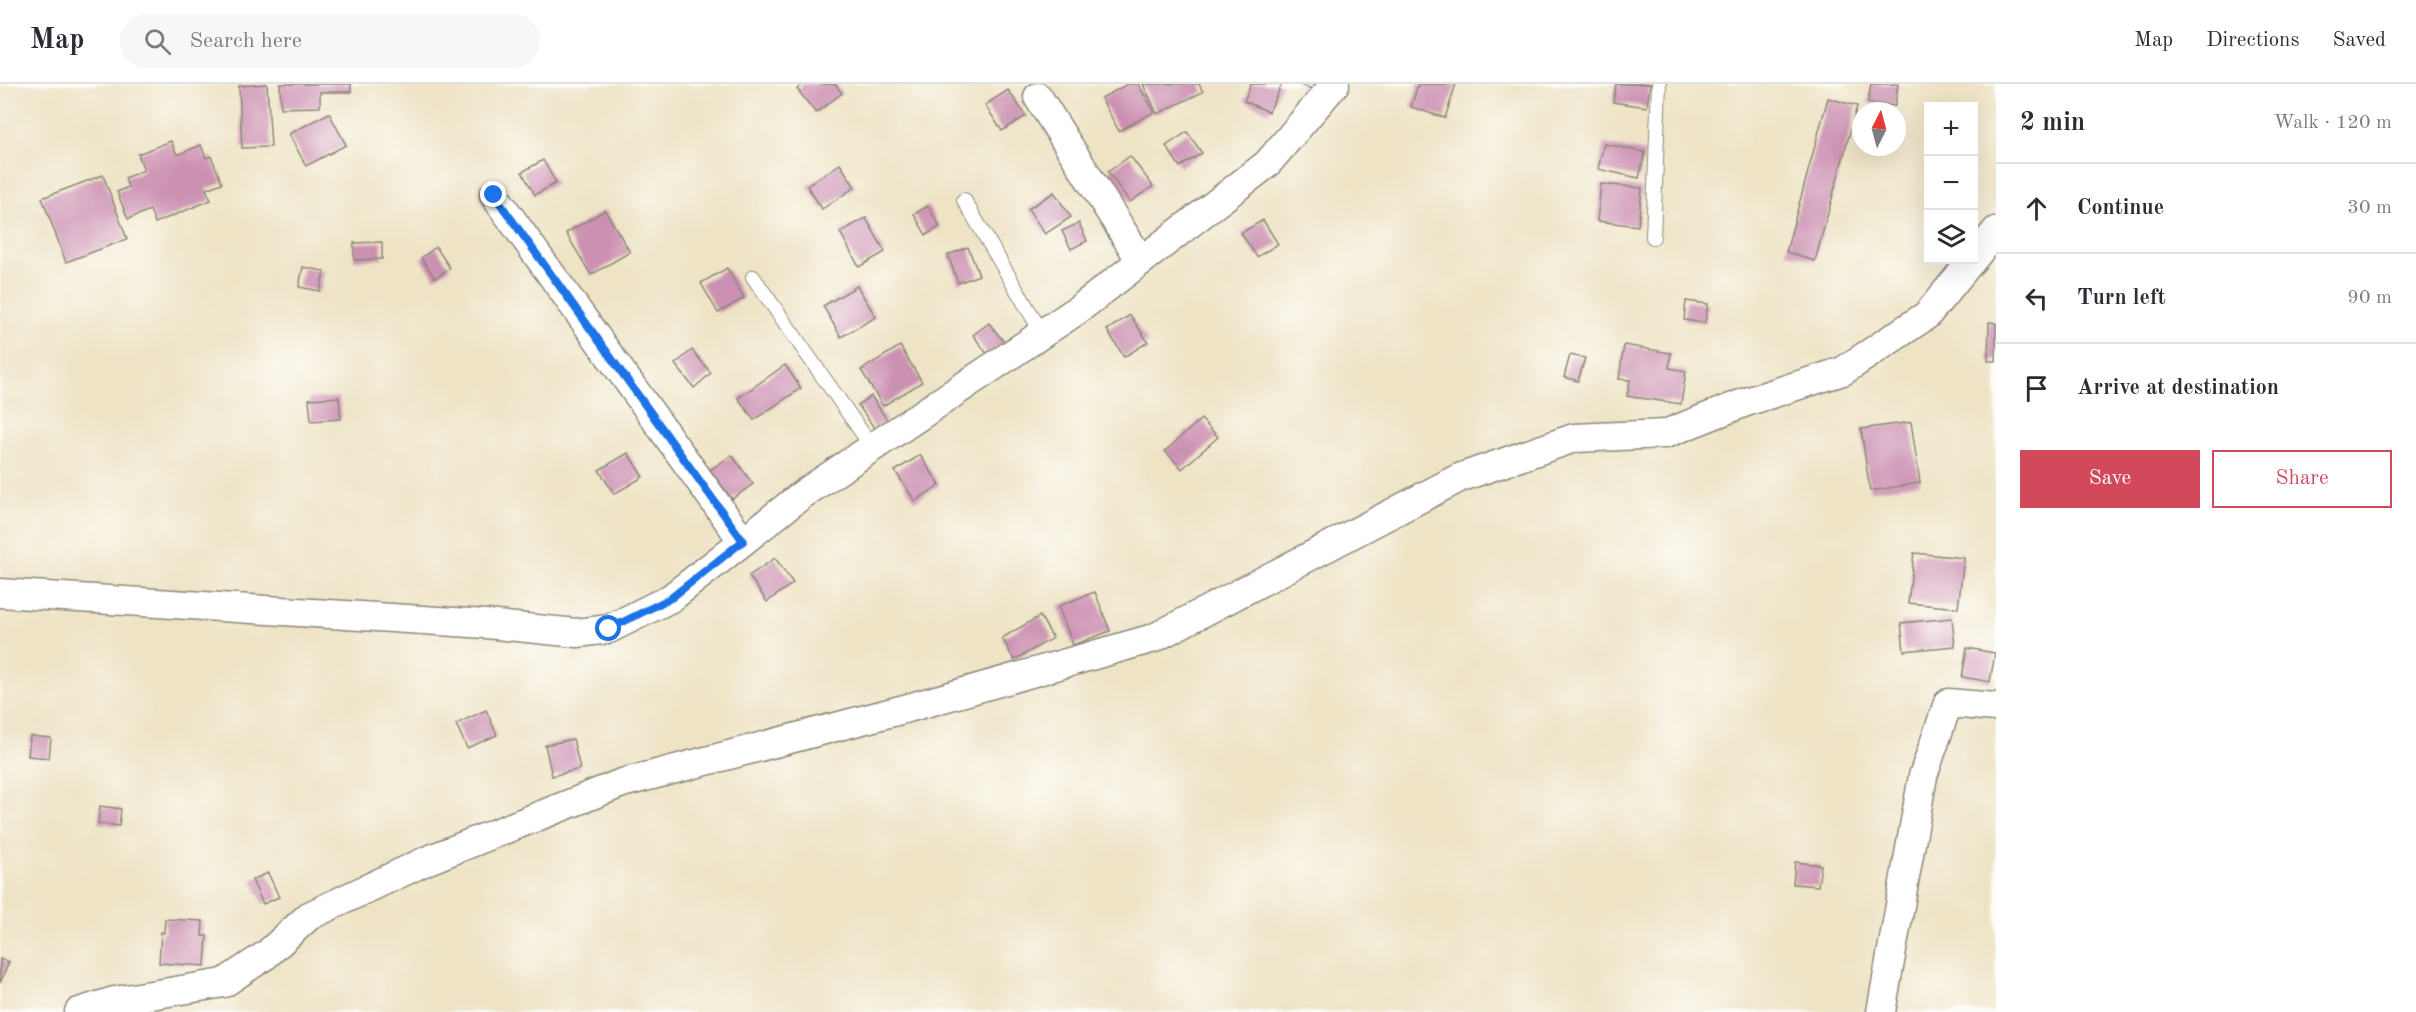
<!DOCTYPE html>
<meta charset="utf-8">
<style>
body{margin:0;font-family:"Old Standard TT",serif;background:#f7f7f7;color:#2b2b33}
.controls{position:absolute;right:18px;top:18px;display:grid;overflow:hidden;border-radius:0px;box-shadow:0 6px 24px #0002}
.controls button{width:54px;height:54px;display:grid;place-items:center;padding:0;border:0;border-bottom:2px solid #e1e1e2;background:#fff;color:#2b2b33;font:30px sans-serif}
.compass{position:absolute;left:1852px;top:18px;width:54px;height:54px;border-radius:50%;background:#fff;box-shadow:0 6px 24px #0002;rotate:6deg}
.stop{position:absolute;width:18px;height:18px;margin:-14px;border:4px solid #1a73e8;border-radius:50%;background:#fff}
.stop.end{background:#1a73e8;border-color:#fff;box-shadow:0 2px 6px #0008}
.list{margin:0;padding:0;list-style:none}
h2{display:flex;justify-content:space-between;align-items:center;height:78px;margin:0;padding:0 24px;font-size:26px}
h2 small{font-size:20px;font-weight:400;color:#7c7c81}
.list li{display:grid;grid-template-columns:39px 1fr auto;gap:18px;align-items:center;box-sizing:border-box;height:90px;padding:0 24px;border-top:2px solid #e1e1e2}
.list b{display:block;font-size:22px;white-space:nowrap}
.list em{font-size:20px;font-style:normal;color:#7c7c81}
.actions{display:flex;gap:12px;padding:18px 24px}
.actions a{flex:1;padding:14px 0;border:2px solid #d1495b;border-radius:0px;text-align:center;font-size:21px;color:#d1495b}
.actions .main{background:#d1495b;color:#fff}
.icon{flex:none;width:33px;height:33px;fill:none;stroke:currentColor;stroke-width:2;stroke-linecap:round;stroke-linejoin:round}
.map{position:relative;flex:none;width:1996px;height:928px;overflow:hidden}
header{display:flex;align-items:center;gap:36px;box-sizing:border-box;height:84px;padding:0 30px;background:#fff;border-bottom:2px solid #e1e1e2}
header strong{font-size:28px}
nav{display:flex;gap:33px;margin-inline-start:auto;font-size:21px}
.search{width:420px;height:54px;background:#f7f7f7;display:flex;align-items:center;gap:15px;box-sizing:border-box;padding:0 21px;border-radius:33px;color:#7c7c81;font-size:22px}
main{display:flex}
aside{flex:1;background:#fff}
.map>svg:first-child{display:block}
</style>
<header>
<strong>Map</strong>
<div class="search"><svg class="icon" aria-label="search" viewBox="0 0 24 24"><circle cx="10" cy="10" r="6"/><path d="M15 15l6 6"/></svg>Search here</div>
<nav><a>Map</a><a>Directions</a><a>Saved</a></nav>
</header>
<main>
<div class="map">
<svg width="1996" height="928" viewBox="0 0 1996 928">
<rect width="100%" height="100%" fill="#fdfcf7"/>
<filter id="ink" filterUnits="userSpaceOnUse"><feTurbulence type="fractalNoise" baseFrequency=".0167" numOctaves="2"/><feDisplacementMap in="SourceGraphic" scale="12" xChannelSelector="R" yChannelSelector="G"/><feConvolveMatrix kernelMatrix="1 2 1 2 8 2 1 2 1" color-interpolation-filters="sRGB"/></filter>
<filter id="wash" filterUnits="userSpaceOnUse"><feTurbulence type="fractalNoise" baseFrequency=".008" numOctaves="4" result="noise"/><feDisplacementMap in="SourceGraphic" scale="24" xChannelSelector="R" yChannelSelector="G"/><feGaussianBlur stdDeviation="1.35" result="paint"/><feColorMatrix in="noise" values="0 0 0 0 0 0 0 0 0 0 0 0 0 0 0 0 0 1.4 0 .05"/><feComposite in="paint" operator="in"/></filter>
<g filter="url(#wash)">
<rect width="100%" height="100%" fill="#eee3c5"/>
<g id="blocks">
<g fill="#cc91b2">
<path d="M 267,0 L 271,63 L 242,64 L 239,2 Z"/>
<path d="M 280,0 L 351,0 L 351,8 L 320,8 L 320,23 L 281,24 Z"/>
<path d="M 803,0 L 835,0 L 842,9 L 816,29 L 797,5 Z"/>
<path d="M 1128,0 L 1138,0 L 1154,28 L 1119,47 L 1101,14 Z"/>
<path d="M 1143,0 L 1199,0 L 1203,8 L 1157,30 Z"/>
<path d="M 1251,0 L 1282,0 L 1269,28 L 1244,17 Z"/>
<path d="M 1297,0 L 1326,0 L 1324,9 Z"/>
<path d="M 1418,0 L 1456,0 L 1445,34 L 1411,23 Z"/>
<path d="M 1616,0 L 1650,0 L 1647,23 L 1613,18 Z"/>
<path d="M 1871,0 L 1898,0 L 1895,22 L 1868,19 Z"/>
<path d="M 1008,6 L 1026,32 L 1002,47 L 985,21 Z"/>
<path d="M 1828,14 L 1857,22 L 1815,177 L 1786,168 Z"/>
<path d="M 329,29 L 346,61 L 306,82 L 289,50 Z"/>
<path d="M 1187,48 L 1202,69 L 1180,83 L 1166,62 Z"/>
<path d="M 171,57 L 177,71 L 201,61 L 206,74 L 211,72 L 222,99 L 206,105 L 211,116 L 155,139 L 150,126 L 128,135 L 117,108 L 128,103 L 125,94 L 144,86 L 138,70 Z"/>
<path d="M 1604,60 L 1645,68 L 1639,94 L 1598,85 Z"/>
<path d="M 1130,72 L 1153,102 L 1130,118 L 1108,88 Z"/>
<path d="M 543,76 L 556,99 L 535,111 L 522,88 Z"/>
<path d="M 840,80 L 855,103 L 822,125 L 807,102 Z"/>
<path d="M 103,91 L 127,155 L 66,178 L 42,114 Z"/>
<path d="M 1601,100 L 1642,104 L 1638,142 L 1597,137 Z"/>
<path d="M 1054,108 L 1071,133 L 1045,150 L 1028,125 Z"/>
<path d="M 928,122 L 940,143 L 926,151 L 914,130 Z"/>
<path d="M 605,126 L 630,168 L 591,191 L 566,149 Z"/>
<path d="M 866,134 L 885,168 L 859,183 L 840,148 Z"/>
<path d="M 1263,136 L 1278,160 L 1257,173 L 1241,149 Z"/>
<path d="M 1079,139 L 1087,157 L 1071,165 L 1062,147 Z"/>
<path d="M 382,158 L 382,175 L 354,176 L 354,159 Z"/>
<path d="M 436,163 L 450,184 L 435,194 L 421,174 Z"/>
<path d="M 968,163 L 979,191 L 958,199 L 948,171 Z"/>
<path d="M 303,183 L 324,187 L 320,207 L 299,203 Z"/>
<path d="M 727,184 L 744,214 L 718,229 L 701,199 Z"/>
<path d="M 857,202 L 876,233 L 841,253 L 823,222 Z"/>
<path d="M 1686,217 L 1708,220 L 1705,239 L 1684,236 Z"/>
<path d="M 1130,231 L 1148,258 L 1124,273 L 1107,246 Z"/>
<path d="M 1989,238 L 1996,239 L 1996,277 L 1988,277 Z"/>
<path d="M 989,239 L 1004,258 L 988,271 L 973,251 Z"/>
<path d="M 1624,261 L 1671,269 L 1669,284 L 1686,287 L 1681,320 L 1627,312 L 1630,296 L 1619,295 Z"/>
<path d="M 900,262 L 922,298 L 883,322 L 861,286 Z"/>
<path d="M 692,266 L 711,289 L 694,304 L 675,280 Z"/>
<path d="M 1570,271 L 1585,274 L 1578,297 L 1564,293 Z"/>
<path d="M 785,281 L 801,304 L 754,336 L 738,314 Z"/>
<path d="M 871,312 L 887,336 L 875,345 L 858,321 Z"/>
<path d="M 339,313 L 341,335 L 311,337 L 309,315 Z"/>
<path d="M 1201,335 L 1218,353 L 1182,385 L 1165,367 Z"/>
<path d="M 1911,338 L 1920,399 L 1870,407 L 1861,345 Z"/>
<path d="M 628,369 L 643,393 L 614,410 L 599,386 Z"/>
<path d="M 732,371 L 753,400 L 732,415 L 710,386 Z"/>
<path d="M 920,371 L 940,401 L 915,417 L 895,387 Z"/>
<path d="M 1914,469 L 1964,474 L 1958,524 L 1908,519 Z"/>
<path d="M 775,474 L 793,499 L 767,518 L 749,492 Z"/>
<path d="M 1095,508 L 1110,547 L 1073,561 L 1058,522 Z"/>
<path d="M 1040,532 L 1053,554 L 1014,576 L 1002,554 Z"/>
<path d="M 1952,534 L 1955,562 L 1904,567 L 1901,539 Z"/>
<path d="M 1967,564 L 1995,569 L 1990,598 L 1962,593 Z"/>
<path d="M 486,626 L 497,651 L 467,664 L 456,640 Z"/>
<path d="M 30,652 L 51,654 L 49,674 L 28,672 Z"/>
<path d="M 573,655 L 580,685 L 552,692 L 545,661 Z"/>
<path d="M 100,722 L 121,725 L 119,742 L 98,739 Z"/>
<path d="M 1795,778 L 1821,781 L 1818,802 L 1793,800 Z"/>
<path d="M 268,789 L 279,813 L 263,820 L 252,796 Z"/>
<path d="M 165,835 L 203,837 L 202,852 L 207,852 L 205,882 L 159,879 L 161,848 L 164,849 Z"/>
<path d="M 0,875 L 9,878 L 0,899 Z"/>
</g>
</g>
</g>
<g filter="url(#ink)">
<use href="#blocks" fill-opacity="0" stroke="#8c8778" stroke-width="1.5"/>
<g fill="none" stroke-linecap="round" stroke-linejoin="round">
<defs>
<g id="lane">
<path d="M 964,116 L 1042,249"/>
<path d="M 1653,153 L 1659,0"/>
<path d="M 753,193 L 872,363"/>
</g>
<g id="street">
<path d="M 1038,13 L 1141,177"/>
<path d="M 494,111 L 743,457"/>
<path d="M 1974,174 L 1996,147"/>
<path d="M 0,509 L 486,540 L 577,549 L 609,545 L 671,514 L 803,410 L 1079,225 L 1267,80 L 1335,0"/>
<path d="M 79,928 L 114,917 L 224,899 L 266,871 L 309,832 L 428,776 L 622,699 L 908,624 L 1154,554 L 1459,394 L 1574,354 L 1665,350 L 1746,318 L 1843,287 L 1927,231 L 1972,176"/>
<path d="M 1881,928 L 1923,692 L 1948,619 L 1996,623"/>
</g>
</defs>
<use href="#lane" stroke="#8c8778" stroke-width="16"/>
<use href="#street" stroke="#8c8778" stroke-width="31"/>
<use href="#lane" stroke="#fff" stroke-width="14"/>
<use href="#street" stroke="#fff" stroke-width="28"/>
</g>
</g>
<g fill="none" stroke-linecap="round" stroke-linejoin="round" filter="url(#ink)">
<path stroke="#1a73e8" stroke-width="8" d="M 494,111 L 743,457 L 671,514 L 609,545"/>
</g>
</svg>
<div class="controls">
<button>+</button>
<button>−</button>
<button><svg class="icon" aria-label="layers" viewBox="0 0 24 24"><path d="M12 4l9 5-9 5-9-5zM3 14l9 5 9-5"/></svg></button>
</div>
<svg class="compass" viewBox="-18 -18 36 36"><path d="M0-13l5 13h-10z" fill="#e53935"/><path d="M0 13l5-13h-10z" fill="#7c7c81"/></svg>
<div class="stop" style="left:609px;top:545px"></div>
<div class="stop end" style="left:494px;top:111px"></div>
</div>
<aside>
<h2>2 min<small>Walk · 120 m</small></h2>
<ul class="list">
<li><svg class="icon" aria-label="ahead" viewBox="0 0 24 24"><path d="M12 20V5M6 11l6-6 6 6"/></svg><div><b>Continue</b></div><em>30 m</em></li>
<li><svg class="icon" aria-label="left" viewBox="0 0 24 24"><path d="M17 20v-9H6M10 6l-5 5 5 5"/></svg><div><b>Turn left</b></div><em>90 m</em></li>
<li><svg class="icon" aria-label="arrive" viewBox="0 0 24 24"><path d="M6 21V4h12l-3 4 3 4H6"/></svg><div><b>Arrive at destination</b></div></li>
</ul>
<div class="actions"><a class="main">Save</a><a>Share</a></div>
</aside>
</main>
